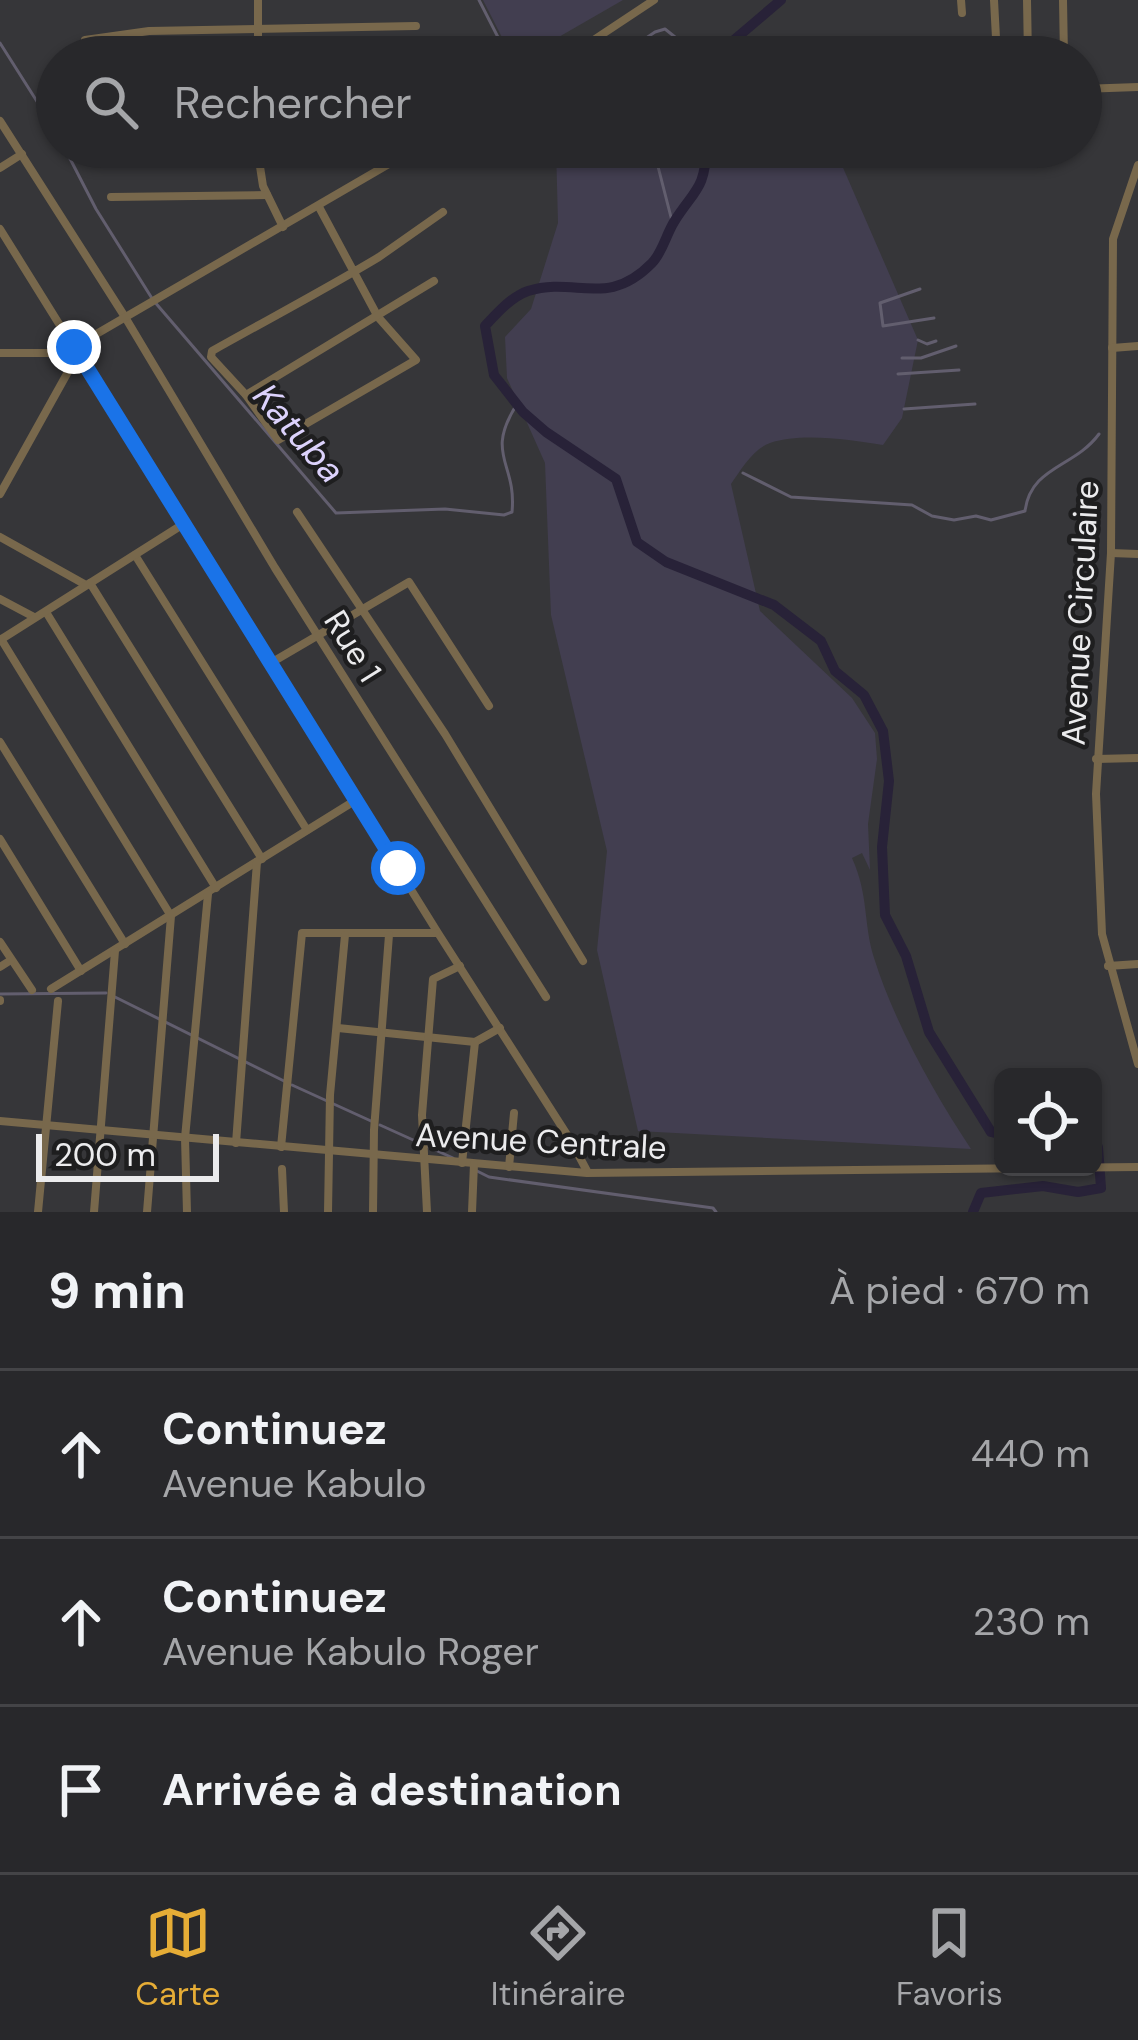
<!DOCTYPE html>
<html lang="fr">
<meta charset="utf-8">
<style>
body{margin:0;font-family:"DM Sans",sans-serif;background:#303033;color:#f1f3f6}
.controls{position:absolute;right:36px;bottom:36px;display:grid;overflow:hidden;border-radius:18px;box-shadow:0 3px 9px #0004}
.controls button{width:108px;height:108px;display:grid;place-items:center;padding:0;border:0;border-bottom:3px solid #444447;background:#28282b;color:#f1f3f6;font:60px sans-serif}
.scale{position:absolute;left:36px;bottom:30px;width:183px;box-sizing:border-box;padding-left:12px;border:6px solid #ebebed;border-top:0;font-size:33px;line-height:42px;white-space:nowrap;color:#ebebed;-webkit-text-stroke:9px #1e1e1f;paint-order:stroke}
.stop{position:absolute;width:36px;height:36px;margin:-27px;border:9px solid #1a73e8;border-radius:50%;background:#fff}
.stop.end{background:#1a73e8;border-color:#fff;box-shadow:0 3px 12px #0008}
.list{margin:0;padding:0;list-style:none}
h2{display:flex;justify-content:space-between;align-items:center;height:156px;margin:0;padding:0 48px;font-size:51px}
h2 small{font-size:39px;font-weight:400;color:#a5a6a9}
.list li{display:grid;grid-template-columns:78px 1fr auto;gap:36px;align-items:center;box-sizing:border-box;height:168px;padding:0 48px;border-top:3px solid #444447}
.list b{display:block;font-size:45px;white-space:nowrap}
.list p{margin:0;font-size:39px;white-space:nowrap;color:#a5a6a9}
.list em{font-size:39px;font-style:normal;color:#a5a6a9}
.icon{flex:none;width:66px;height:66px;fill:none;stroke:currentColor;stroke-width:2;stroke-linecap:round;stroke-linejoin:round}
.map{position:relative;flex:none;width:1138px;height:1212px;overflow:hidden}
.search{position:absolute;background:#28282b;box-shadow:0 3px 9px #0004;left:36px;right:36px;top:36px;height:132px;display:flex;align-items:center;gap:30px;box-sizing:border-box;padding:0 42px;border-radius:66px;color:#a5a6a9;font-size:45px}
.sheet{height:660px;background:#28282b}
nav{display:flex;justify-content:space-around;align-items:center;box-sizing:border-box;height:168px;border-top:3px solid #444447;background:#28282b;font-size:33px;color:#a5a6a9}
nav a{display:grid;justify-items:center;gap:6px}
nav .on{color:#e6ad36}
.map>svg:first-child{display:block}
</style>
<div class="map">
<svg width="1138" height="1212" viewBox="0 0 1138 1212">
<rect width="100%" height="100%" fill="#363639"/>
<g fill="#423e50">
<path d="M 483,0 L 623,0 L 524,57 L 512,57 Z"/>
<path d="M 556,147 L 834,147 L 918,340 L 902,418 L 883,445 C 851,440 802,432 770,443 C 753,449 741,470 731,484 L 760,611 L 852,698 L 875,733 L 877,759 L 868,824 L 870,870 L 862,853 L 852,858 C 869,896 863,922 874,958 C 894,1022 934,1093 971,1149 L 638,1131 L 597,950 L 607,851 L 551,615 L 545,463 L 507,378 L 505,337 L 531,309 L 558,223 Z"/>
</g>
<g fill="none" stroke-linecap="round" stroke-linejoin="round">
<g stroke="#625e6e" stroke-width="3">
<path d="M 479,0 L 504,49"/>
<path d="M 0,43 L 57,133"/>
<path d="M 628,57 L 627,51 L 655,32 L 665,29 L 700,57"/>
<path d="M 64,147 L 96,209 L 153,300 L 336,513 L 445,509 L 504,515 L 512,512 C 517,462 484,456 517,404"/>
<path d="M 653,147 L 673,225"/>
<path d="M 920,289 L 880,303 L 883,326 L 934,318"/>
<path d="M 918,340 L 927,344 L 936,341"/>
<path d="M 902,358 L 921,358 L 956,346"/>
<path d="M 898,374 L 959,370"/>
<path d="M 904,409 L 975,404"/>
<path d="M 743,473 L 791,497 L 912,505 L 932,516 L 954,520 L 976,516 L 991,520 L 1025,511 C 1031,466 1074,468 1099,434"/>
<path d="M 0,994 L 106,993"/>
<path d="M 115,997 L 284,1081"/>
<path d="M 292,1085 L 371,1121"/>
<path d="M 380,1125 L 453,1158"/>
<path d="M 477,1171 L 489,1177 L 713,1208 L 716,1212"/>
</g>
<g stroke="#282238" stroke-width="10">
<path d="M 714,57 L 781,0"/>
<path d="M 706,147 C 706,189 694,190 674,222 C 666,235 662,253 652,263 C 607,309 576,276 528,291 C 511,297 497,313 485,326 L 494,375 L 523,412 L 546,432 L 616,479 L 637,542 L 666,562 L 774,605 L 821,641 L 835,671 L 864,695 L 883,731 L 889,781 L 882,847 L 885,915 L 906,956 L 929,1032 L 991,1132 L 1003,1135"/>
<path d="M 973,1212 L 981,1193 L 1043,1186 L 1078,1192 L 1101,1188 L 1098,1147 L 1093,1145"/>
</g>
<g stroke="#78684c" stroke-width="8">
<path d="M 961,0 L 962,13"/>
<path d="M 994,0 L 997,57"/>
<path d="M 1027,0 L 1028,57"/>
<path d="M 1063,0 L 1064,57"/>
<path d="M 85,40 L 149,31 L 416,26"/>
<path d="M 258,57 L 258,0"/>
<path d="M 568,57 L 654,0"/>
<path d="M 1081,89 L 1138,87"/>
<path d="M 54,93 L 57,92"/>
<path d="M 0,121 L 125,317 L 275,568 L 546,997"/>
<path d="M 257,147 L 263,186 L 283,227"/>
<path d="M 1138,165 L 1113,239 L 1111,553 L 1096,794 L 1102,934 L 1138,1064"/>
<path d="M 0,168 L 22,154"/>
<path d="M 111,197 L 267,195"/>
<path d="M 319,207 L 378,317 L 416,360 L 278,440 L 246,395 L 211,357 L 212,351 C 267,320 324,290 379,257 L 443,212"/>
<path d="M 0,229 L 438,933 L 571,1141 L 587,1171"/>
<path d="M 1112,348 L 1138,346"/>
<path d="M 0,353 L 48,353 L 74,347 L 418,147"/>
<path d="M 246,395 L 434,281"/>
<path d="M 0,494 L 78,354"/>
<path d="M 297,512 L 445,734 L 583,961"/>
<path d="M 0,537 L 86,585"/>
<path d="M 1111,553 L 1138,554"/>
<path d="M 135,555 L 307,830"/>
<path d="M 90,583 L 262,859"/>
<path d="M 0,599 L 34,617"/>
<path d="M 46,612 L 216,888"/>
<path d="M 1,639 L 171,916 L 147,1212"/>
<path d="M 0,640 L 185,523"/>
<path d="M 269,664 L 409,582 L 489,706"/>
<path d="M 0,742 L 125,944"/>
<path d="M 1096,759 L 1138,758"/>
<path d="M 0,839 L 81,971"/>
<path d="M 0,942 L 32,990"/>
<path d="M 1108,966 L 1138,964"/>
<path d="M 0,967 L 11,960"/>
<path d="M 51,989 L 356,800"/>
<path d="M 0,1001 L 0,1000"/>
<path d="M 338,1028 L 475,1042 L 500,1028"/>
<path d="M 0,1121 L 587,1173 L 1138,1167"/>
<path d="M 236,1143 L 257,862"/>
<path d="M 281,1147 L 302,933 L 436,933"/>
<path d="M 462,1163 L 475,1042"/>
<path d="M 509,1167 L 514,1113"/>
<path d="M 282,1169 L 284,1212"/>
<path d="M 38,1212 L 58,1001"/>
<path d="M 94,1212 L 115,951"/>
<path d="M 187,1212 L 185,1138 L 208,894"/>
<path d="M 328,1212 L 330,1095 L 345,935"/>
<path d="M 373,1212 L 374,1130 L 389,935"/>
<path d="M 427,1212 L 422,1115 L 433,979 L 460,966"/>
<path d="M 472,1212 L 474,1164"/>
</g>
</g>
<g fill="none" stroke-linecap="round" stroke-linejoin="round">
<path stroke="#1a73e8" stroke-width="15" d="M 74,347 L 398,868"/>
</g>
<g text-anchor="middle" dominant-baseline="central" stroke-width="9" stroke-linejoin="round" paint-order="stroke">
<g font-size="33" fill="#ebebed" stroke="#1e1e1f">
<text transform="translate(1080 613) rotate(-87)">Avenue Circulaire</text>
<text transform="translate(353 646) rotate(58)">Rue 1</text>
<text transform="translate(541 1141) rotate(3)">Avenue Centrale</text>
</g>
<g font-size="36" font-style="italic" fill="#dcd2fc" stroke="#1e1e1f">
<text transform="translate(299 433) rotate(49)">Katuba</text>
</g>
</g>
</svg>
<div class="controls">
<button><svg class="icon" aria-label="locate" viewBox="0 0 24 24"><circle cx="12" cy="12" r="6"/><path d="M12 2v4M12 18v4M2 12h4M18 12h4"/></svg></button>
</div>
<div class="scale">200 m</div>
<div class="stop" style="left:398px;top:868px"></div>
<div class="stop end" style="left:74px;top:347px"></div>
<div class="search"><svg class="icon" aria-label="search" viewBox="0 0 24 24"><circle cx="10" cy="10" r="6"/><path d="M15 15l6 6"/></svg>Rechercher</div>
</div>
<section class="sheet">
<h2>9 min<small>À pied · 670 m</small></h2>
<ul class="list">
<li><svg class="icon" aria-label="ahead" viewBox="0 0 24 24"><path d="M12 20V5M6 11l6-6 6 6"/></svg><div><b>Continuez</b><p>Avenue Kabulo</p></div><em>440 m</em></li>
<li><svg class="icon" aria-label="ahead" viewBox="0 0 24 24"><path d="M12 20V5M6 11l6-6 6 6"/></svg><div><b>Continuez</b><p>Avenue Kabulo Roger</p></div><em>230 m</em></li>
<li><svg class="icon" aria-label="arrive" viewBox="0 0 24 24"><path d="M6 21V4h12l-3 4 3 4H6"/></svg><div><b>Arrivée à destination</b></div></li>
</ul>
</section>
<nav>
<a class="on"><svg class="icon" aria-label="map" viewBox="0 0 24 24"><path d="M3 6l6-2 6 2 6-2v14l-6 2-6-2-6 2zM9 4v14M15 6v14"/></svg>Carte</a>
<a><svg class="icon" aria-label="directions" viewBox="0 0 24 24"><path d="M12 3l9 9-9 9-9-9zM9 14v-3h6M13 9l2 2-2 2"/></svg>Itinéraire</a>
<a><svg class="icon" aria-label="saved" viewBox="0 0 24 24"><path d="M7 4h10v16l-5-4-5 4z"/></svg>Favoris</a>
</nav>
